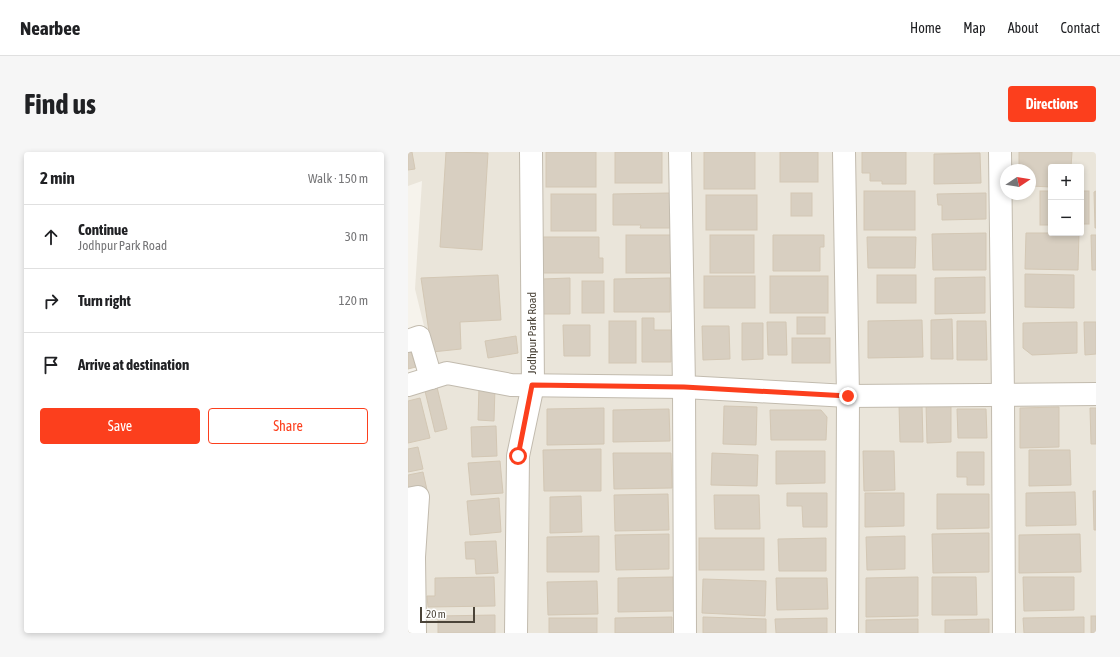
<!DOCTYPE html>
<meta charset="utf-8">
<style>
body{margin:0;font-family:"Asap Condensed",sans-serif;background:#f6f6f6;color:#202124}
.controls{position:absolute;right:12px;top:12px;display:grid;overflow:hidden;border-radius:4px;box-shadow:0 2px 6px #0003}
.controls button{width:36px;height:36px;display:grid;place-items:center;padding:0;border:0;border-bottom:1px solid #e0e0e0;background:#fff;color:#202124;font:20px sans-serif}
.compass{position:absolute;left:592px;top:12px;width:36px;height:36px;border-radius:50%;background:#fff;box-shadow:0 2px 6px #0003;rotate:78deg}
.scale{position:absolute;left:12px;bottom:10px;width:55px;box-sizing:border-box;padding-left:4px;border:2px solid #4b4439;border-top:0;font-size:11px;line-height:14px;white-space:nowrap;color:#4b4439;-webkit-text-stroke:3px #fff;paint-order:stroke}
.stop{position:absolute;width:12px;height:12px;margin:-9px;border:3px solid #fc3f1d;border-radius:50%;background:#fff}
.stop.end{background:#fc3f1d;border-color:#fff;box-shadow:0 1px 4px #0008}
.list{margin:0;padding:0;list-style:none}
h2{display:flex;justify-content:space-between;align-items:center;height:52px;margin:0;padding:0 16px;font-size:17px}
h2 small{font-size:13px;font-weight:400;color:#757577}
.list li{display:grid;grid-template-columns:26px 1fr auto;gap:12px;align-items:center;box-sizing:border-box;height:64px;padding:0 16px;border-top:1px solid #e0e0e0}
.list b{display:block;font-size:15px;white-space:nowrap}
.list p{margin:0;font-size:13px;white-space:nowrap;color:#757577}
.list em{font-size:13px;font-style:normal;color:#757577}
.actions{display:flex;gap:8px;padding:12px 16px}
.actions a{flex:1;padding:9px 0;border:1px solid #fc3f1d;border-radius:4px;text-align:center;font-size:14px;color:#fc3f1d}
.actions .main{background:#fc3f1d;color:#fff}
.icon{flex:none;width:22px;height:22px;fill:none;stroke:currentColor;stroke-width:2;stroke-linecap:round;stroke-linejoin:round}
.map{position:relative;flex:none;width:688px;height:481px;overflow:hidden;border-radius:4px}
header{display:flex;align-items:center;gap:24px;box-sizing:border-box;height:56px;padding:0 20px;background:#fff;border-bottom:1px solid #e0e0e0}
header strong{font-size:19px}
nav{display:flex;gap:22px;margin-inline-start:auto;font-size:14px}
.intro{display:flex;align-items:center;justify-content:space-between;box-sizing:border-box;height:96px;padding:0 24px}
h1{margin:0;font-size:28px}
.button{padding:10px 18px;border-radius:4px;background:#fc3f1d;color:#fff;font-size:14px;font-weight:700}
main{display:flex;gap:24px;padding:0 24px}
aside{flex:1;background:#fff;border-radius:4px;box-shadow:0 2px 6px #0003}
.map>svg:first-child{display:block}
</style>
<header>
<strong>Nearbee</strong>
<nav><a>Home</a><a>Map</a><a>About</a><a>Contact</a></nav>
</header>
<div class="intro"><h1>Find us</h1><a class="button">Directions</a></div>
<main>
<aside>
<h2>2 min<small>Walk · 150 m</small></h2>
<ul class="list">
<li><svg class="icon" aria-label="ahead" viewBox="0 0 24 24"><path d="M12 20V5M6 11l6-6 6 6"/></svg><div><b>Continue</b><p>Jodhpur Park Road</p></div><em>30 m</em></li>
<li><svg class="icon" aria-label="right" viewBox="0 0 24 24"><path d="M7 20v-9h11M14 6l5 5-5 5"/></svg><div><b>Turn right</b></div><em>120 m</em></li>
<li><svg class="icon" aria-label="arrive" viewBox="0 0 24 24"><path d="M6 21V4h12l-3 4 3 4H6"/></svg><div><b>Arrive at destination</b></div></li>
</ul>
<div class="actions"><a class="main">Save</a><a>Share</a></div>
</aside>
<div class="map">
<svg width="688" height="481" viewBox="0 0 688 481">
<rect width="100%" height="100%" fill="#f6f3ec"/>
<g fill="#eae5da" fill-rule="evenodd">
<path d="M 0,0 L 121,0 L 121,228 L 27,219 L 7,137 L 14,29 L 0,34 Z"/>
<path d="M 132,0 L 435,0 L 438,231 L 283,229 L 131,224 Z"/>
<path d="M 441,0 L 588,0 L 591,238 L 446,239 Z"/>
<path d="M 596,0 L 688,0 L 688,235 L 600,239 ZM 643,15 L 673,15 L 673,81 L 643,81 ZM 598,18 L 622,18 L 622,42 L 598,42 Z"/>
<path d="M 39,226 L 117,236 L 104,481 L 0,481 L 0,238 Z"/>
<path d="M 131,239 L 688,247 L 688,481 L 114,481 L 115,304 Z"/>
</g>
<g fill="#d8cfc1" stroke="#d3c7b4">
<path d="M 0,0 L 4,0 L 7,17 L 0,18 Z"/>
<path d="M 38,0 L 80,1 L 74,98 L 32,95 Z"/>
<rect x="138" y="0" width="50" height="35"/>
<rect x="207" y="0" width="47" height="31"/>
<rect x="296" y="0" width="51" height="37"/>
<rect x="372" y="0" width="38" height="30"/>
<path d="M 454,0 L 498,0 L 498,32 L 474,32 L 474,29 L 462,29 L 462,21 L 454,21 Z"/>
<path d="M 611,0 L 664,0 L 663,15 L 643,15 L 643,35 L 622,34 L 622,18 L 611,18 Z"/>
<path d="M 572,1 L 573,31 L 526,32 L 526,2 Z"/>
<rect x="456" y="39" width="51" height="39"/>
<rect x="632" y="39" width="11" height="34"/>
<rect x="673" y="39" width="8" height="33"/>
<path d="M 688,39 L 688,76 L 687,76 L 686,40 Z"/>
<path d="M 262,41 L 262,76 L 232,76 L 233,73 L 205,73 L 205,42 Z"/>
<rect x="383" y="41" width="21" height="23"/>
<path d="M 578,41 L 578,67 L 534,68 L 534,53 L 530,53 L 529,42 Z"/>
<rect x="143" y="42" width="45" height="37"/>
<rect x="298" y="43" width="51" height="35"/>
<path d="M 578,81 L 578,118 L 525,118 L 524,82 Z"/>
<path d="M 618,81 L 671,81 L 670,118 L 617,117 Z"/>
<rect x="218" y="83" width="46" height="38"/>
<rect x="302" y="83" width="44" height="38"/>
<path d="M 365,83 L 416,83 L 416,95 L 412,95 L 412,119 L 365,119 Z"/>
<path d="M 683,83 L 688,83 L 688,118 L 684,118 Z"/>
<path d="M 133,85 L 191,85 L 191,106 L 195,106 L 195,121 L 134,121 Z"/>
<path d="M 459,85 L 508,85 L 507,116 L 460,116 Z"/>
<path d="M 617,122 L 666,123 L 666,156 L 617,155 Z"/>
<path d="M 90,123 L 93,168 L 52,170 L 53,197 L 24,200 L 13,126 Z"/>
<rect x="469" y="123" width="39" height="28"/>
<rect x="296" y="124" width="51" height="32"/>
<rect x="362" y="124" width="58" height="37"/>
<path d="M 577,125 L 577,161 L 527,162 L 527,126 Z"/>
<path d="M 162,126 L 162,162 L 134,162 L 134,127 Z"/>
<path d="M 262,126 L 262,160 L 206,160 L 206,127 Z"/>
<rect x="174" y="129" width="22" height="32"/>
<rect x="389" y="165" width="28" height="17"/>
<path d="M 234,166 L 246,166 L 246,178 L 263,178 L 263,210 L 234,210 Z"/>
<path d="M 544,167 L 545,207 L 523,207 L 523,168 Z"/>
<path d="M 514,168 L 515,205 L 460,206 L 460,169 Z"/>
<rect x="201" y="169" width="27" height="42"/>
<path d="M 549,169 L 578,169 L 579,208 L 549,208 Z"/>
<path d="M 359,170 L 378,170 L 379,203 L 360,203 Z"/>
<path d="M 669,170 L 669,201 L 624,203 L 615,196 L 615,171 Z"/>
<path d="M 676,170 L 688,170 L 688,202 L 677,203 Z"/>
<path d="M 334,171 L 355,171 L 355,207 L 334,208 Z"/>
<path d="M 155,173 L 182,173 L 182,204 L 156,204 Z"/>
<path d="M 294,174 L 321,174 L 322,207 L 295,208 Z"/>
<path d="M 108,184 L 110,201 L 80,206 L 77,189 Z"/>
<rect x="384" y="186" width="38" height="25"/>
<path d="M 0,194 L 1,194 L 8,215 L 0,217 Z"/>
<path d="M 28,231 L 39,277 L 27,280 L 16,235 Z"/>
<path d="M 71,235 L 87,235 L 86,269 L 70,268 Z"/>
<path d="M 12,246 L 22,286 L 0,291 L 0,249 Z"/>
<path d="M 518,252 L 543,252 L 543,290 L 519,291 Z"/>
<path d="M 491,253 L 514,253 L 515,290 L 492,290 Z"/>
<path d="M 316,254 L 349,255 L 348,293 L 315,292 Z"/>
<path d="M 651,255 L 651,295 L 612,296 L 612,256 Z"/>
<path d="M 196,256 L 196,292 L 139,293 L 139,257 Z"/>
<path d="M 682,256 L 688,256 L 688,292 L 683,292 Z"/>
<path d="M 261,257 L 262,289 L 205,290 L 205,258 Z"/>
<path d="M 549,257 L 578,257 L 579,286 L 550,286 Z"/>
<path d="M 362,258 L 413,258 L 419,265 L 418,288 L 363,288 Z"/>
<path d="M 88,274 L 89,304 L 64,305 L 63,275 Z"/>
<path d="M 10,295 L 15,317 L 0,320 L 0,297 Z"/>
<path d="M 193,297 L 193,339 L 136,339 L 135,298 Z"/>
<path d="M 621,298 L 662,298 L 663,333 L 621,334 Z"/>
<path d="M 368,299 L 417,299 L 417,331 L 368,332 Z"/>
<path d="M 455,299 L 486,299 L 487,338 L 456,339 Z"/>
<path d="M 549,300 L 576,300 L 576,333 L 559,333 L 559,325 L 549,325 Z"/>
<path d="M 205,301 L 263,301 L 264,336 L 206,337 Z"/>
<path d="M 304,301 L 350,303 L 349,334 L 303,333 Z"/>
<path d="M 92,309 L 95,341 L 63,343 L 60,311 Z"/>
<path d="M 15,320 L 19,338 L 0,343 L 0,323 Z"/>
<path d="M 685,339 L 688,339 L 688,378 L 686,378 Z"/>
<path d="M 667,340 L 668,373 L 618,374 L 618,341 Z"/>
<path d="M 379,341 L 419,341 L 419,375 L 395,375 L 394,354 L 379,354 Z"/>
<path d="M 457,341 L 496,341 L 496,374 L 457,375 Z"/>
<path d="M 260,342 L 261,378 L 207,379 L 206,343 Z"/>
<path d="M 529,342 L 581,342 L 581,376 L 529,377 Z"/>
<path d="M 306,343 L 351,343 L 352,377 L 307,377 Z"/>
<path d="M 173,344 L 174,380 L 142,381 L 142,345 Z"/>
<path d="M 91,346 L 93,380 L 62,383 L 59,349 Z"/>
<path d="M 581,381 L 581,420 L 525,421 L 524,382 Z"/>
<path d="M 261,382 L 261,417 L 208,418 L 207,383 Z"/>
<path d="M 672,382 L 673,420 L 611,421 L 611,383 Z"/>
<path d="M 191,384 L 191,420 L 139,420 L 139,385 Z"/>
<path d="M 497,384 L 497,417 L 459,418 L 458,385 Z"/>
<rect x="291" y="386" width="65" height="32"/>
<path d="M 418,386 L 418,419 L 371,419 L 370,387 Z"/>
<path d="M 88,389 L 90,421 L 68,422 L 67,407 L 58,407 L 57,390 Z"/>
<path d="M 86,425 L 87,454 L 20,455 L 19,444 L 27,444 L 27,426 Z"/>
<path d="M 265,425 L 266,459 L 210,460 L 210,426 Z"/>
<path d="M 510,425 L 510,464 L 458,465 L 458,426 Z"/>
<path d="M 524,425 L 568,425 L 569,463 L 524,463 Z"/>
<path d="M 615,425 L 666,425 L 666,458 L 616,459 Z"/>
<path d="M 368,426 L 419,426 L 420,457 L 369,458 Z"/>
<path d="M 295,427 L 358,429 L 357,464 L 294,461 Z"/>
<path d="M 189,429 L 190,462 L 140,463 L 139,430 Z"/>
<path d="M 87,463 L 87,481 L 30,481 L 30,464 Z"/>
<rect x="683" y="464" width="5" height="17"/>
<path d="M 264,465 L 264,481 L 207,481 L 207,466 Z"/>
<path d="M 295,465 L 358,467 L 358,481 L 295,481 Z"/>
<path d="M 676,465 L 676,481 L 616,481 L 615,466 Z"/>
<rect x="141" y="466" width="48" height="15"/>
<path d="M 419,466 L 419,481 L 368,481 L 367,467 Z"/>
<path d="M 510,467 L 510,481 L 458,481 L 458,468 Z"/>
<path d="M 581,467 L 581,481 L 537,481 L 537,468 Z"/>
</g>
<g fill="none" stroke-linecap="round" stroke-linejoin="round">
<defs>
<g id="minor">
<path d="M 272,0 L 276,235 L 277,481"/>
<path d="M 436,0 L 440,244 L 439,481"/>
<path d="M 592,0 L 595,244 L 596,481"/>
<path d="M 0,189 L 11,185 L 23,226"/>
<path d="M 0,233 L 39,221 L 103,233 L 276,235 L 440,244 L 688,242"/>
<path d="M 0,347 L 10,345 L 6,405 L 7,481"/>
<path d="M 108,481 L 110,304 L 125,233 L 123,0"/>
</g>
</defs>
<use href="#minor" stroke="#c2bbae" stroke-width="24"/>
<use href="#minor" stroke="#fff" stroke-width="22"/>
</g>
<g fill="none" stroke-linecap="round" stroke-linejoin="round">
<path stroke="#fc3f1d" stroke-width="5" d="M 110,304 L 124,233 L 276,235 L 440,244"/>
</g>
<g text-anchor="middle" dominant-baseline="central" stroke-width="3.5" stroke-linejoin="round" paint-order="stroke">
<g font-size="12" fill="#4b4439" stroke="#fff">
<text transform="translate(124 181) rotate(-90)">Jodhpur Park Road</text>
</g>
</g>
</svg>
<div class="controls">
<button>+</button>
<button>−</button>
</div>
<svg class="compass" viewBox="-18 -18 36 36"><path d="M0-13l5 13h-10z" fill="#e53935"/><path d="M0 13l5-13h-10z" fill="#757577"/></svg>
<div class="scale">20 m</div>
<div class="stop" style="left:110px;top:304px"></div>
<div class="stop end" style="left:440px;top:244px"></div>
</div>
</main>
